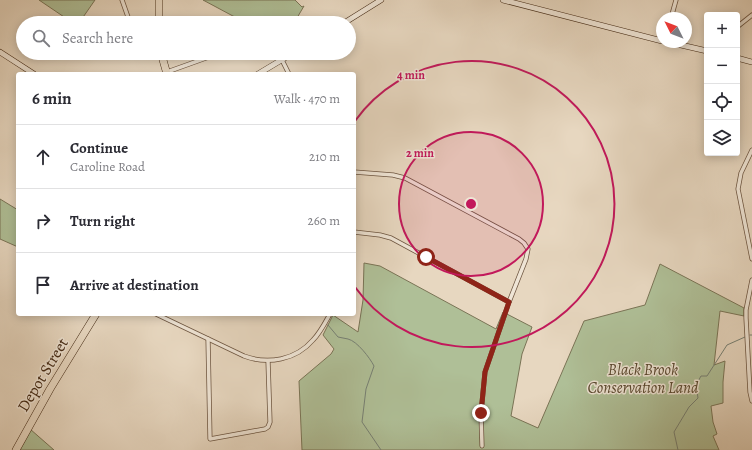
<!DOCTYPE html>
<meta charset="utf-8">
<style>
body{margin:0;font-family:Alegreya,serif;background:#f7f7f7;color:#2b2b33}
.controls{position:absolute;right:12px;top:12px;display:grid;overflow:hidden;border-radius:4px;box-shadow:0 2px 10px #0003}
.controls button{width:36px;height:36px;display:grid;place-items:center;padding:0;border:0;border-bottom:1px solid #e1e1e2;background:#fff;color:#2b2b33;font:20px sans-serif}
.compass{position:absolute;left:656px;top:12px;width:36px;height:36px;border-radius:50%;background:#fff;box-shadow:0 2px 10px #0003;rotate:312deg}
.stop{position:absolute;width:12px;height:12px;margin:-9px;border:3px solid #8f2418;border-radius:50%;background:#fff}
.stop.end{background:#8f2418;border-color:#fff;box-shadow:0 1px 4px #0008}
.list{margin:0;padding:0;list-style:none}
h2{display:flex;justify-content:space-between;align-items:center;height:52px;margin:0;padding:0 16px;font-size:17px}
h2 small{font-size:13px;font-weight:400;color:#7c7c81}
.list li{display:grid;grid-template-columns:26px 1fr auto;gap:12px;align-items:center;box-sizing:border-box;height:64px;padding:0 16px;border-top:1px solid #e1e1e2}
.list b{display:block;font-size:15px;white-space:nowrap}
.list p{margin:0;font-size:13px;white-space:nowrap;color:#7c7c81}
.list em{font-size:13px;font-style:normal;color:#7c7c81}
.icon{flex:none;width:22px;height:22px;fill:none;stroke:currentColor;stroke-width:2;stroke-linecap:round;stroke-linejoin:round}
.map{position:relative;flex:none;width:752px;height:450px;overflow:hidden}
.search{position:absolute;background:#fff;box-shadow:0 2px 10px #0003;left:16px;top:16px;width:340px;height:44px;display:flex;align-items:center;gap:10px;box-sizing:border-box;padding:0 14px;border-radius:22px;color:#7c7c81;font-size:15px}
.panel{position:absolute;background:#fff;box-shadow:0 2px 10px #0003;left:16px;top:72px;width:340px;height:244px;border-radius:4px}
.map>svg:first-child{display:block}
</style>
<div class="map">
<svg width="752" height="450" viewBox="0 0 752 450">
<rect width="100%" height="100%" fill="#e7d7c0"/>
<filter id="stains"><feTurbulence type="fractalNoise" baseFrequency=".005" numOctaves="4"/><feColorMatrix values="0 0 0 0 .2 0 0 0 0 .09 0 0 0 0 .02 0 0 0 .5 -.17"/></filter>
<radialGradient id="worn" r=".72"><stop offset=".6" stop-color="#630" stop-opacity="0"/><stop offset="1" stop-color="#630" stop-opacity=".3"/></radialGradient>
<g fill="#afbf97" stroke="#7a7456">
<path d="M 39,0 L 95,0 L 79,23 L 73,23 Z"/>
<path d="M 203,0 L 295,0 L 302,7 L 304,6 L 294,23 L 246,23 Z"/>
<path d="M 0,199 L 18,210 L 18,247 L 0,239 Z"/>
<path d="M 364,263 L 380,266 L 496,329 L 503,312 L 532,327 L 522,354 L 511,416 L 538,428 L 584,321 L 645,305 L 660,264 L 744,308 L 744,316 L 720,311 L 714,365 L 725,361 L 723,382 L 723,403 L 711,406 L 713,422 L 717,434 L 713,436 L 719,450 L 302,450 L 299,381 L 331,354 L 334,349 L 323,335 L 333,315 L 358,332 L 363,300 Z"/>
<path d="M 30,429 L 54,450 L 19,450 Z"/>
</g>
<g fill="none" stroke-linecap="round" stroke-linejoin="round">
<g stroke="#768074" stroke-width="1">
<path d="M 328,325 L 338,337 C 341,338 345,338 348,339 C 357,341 370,358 374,366 L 366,389 L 362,422 L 381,450"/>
<path d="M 750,335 L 752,335"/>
<path d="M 678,450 L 674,432 L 689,407 L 698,398 L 696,385 L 701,376 L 707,376 L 727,345 L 745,337"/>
</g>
<defs>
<g id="street">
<path d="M 122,0 L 128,17 L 133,23"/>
<path d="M 671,18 L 676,0"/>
<path d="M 737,27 L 752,15"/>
<path d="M 282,60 L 289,74"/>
<path d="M 167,72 L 206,58"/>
<path d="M 752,150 L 741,173 L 738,189 L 752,259"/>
<path d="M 354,172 L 393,175 L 405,178 L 519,239 L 524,243 L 528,249 L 526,259 L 509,302 L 485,372 L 481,413 L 482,446"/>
<path d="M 354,232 L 380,235 L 391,238 L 509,302"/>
<path d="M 752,280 L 746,310 L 746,318 L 750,392 L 752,401"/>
<path d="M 156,314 L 244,356 C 268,365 296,360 313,340 C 320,333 325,323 330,314"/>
<path d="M 208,339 L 210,439 L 265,429 L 268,427 L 270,422 L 268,361"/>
</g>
<g id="secondary">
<path d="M 503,0 L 662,41"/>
<path d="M 344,23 L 381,0"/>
<path d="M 668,42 L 707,51"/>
<path d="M 0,52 L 34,74"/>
<path d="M 737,58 L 752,62"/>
<path d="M 258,74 L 293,53"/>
</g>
<g id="highway">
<path d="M 159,23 L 159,0"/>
<path d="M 161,53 L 167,74"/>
<path d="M 16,450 L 50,389 L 96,314"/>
</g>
</defs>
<use href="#street" stroke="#6d5540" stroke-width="5"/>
<use href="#secondary" stroke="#442a15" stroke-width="6"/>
<use href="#highway" stroke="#442a15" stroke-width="8"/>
<use href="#street" stroke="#efe5d6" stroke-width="3.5"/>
<use href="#secondary" stroke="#efe5d6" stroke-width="5"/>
<use href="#highway" stroke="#e7d7c0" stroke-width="7"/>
</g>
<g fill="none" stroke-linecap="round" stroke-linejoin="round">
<path stroke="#8f2418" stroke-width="5" d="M 426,257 L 509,302 L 485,372 L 481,413"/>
</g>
<circle cx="471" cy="204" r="72" fill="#c2185b" fill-opacity=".12"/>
<g fill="none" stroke="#c2185b" stroke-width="2">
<circle cx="471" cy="204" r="72"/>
<path d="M355 121A143 143 0 1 1 355 287"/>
</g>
<g text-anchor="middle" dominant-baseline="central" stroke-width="3" stroke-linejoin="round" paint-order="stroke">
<g font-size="16" font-style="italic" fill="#59482f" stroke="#efe5d6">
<text x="643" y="370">Black Brook<tspan x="643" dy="18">Conservation Land</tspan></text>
</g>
<g font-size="16" fill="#442a15" stroke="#efe5d6">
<text transform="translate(43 375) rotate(-59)">Depot Street</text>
</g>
</g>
<circle cx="471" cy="204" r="6" fill="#c2185b" stroke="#efe5d6" stroke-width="2"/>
<g font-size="12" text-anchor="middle" font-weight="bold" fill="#c2185b" stroke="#efe5d6" stroke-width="3" stroke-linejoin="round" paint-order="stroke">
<text x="411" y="79">4 min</text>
<text x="420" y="157">2 min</text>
</g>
<rect width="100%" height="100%" filter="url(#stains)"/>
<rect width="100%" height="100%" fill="url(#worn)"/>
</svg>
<div class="controls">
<button>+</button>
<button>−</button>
<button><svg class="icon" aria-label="locate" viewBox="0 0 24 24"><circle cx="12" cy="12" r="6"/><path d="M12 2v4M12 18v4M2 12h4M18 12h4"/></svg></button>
<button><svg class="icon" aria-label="layers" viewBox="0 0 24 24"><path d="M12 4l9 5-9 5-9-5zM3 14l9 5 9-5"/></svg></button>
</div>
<svg class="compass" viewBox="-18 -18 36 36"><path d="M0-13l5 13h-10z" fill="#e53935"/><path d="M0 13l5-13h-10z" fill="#7c7c81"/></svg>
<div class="stop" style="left:426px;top:257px"></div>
<div class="stop end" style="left:481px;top:413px"></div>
<div class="search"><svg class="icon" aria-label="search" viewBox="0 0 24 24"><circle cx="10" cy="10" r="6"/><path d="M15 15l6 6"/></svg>Search here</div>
<section class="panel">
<h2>6 min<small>Walk · 470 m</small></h2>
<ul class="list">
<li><svg class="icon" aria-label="ahead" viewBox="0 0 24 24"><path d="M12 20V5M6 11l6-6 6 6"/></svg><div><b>Continue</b><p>Caroline Road</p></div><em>210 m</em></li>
<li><svg class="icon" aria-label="right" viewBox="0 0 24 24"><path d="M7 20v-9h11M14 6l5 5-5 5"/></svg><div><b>Turn right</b></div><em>260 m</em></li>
<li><svg class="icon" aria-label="arrive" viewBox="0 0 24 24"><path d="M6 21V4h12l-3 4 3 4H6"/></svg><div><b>Arrive at destination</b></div></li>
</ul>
</section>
</div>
